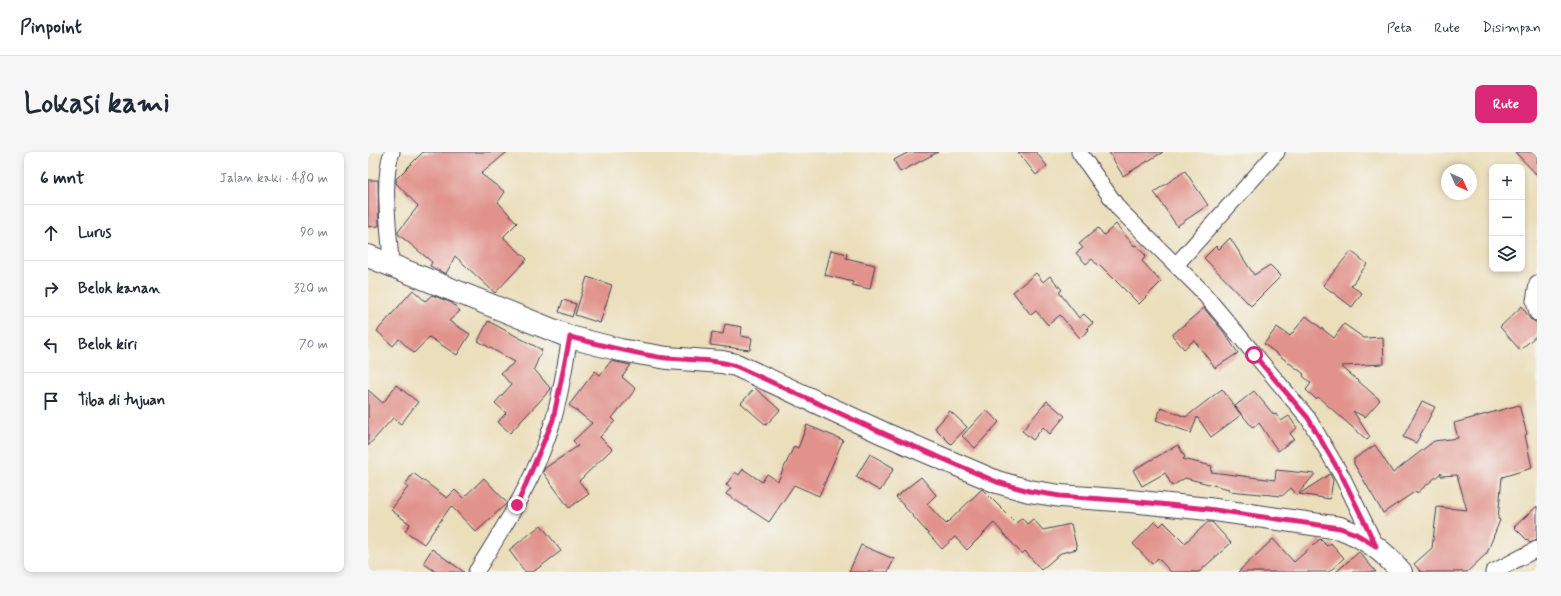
<!DOCTYPE html>
<html lang="id">
<meta charset="utf-8">
<style>
body{margin:0;font-family:Mynerve,sans-serif;background:#f6f6f7;color:#1f2937}
.controls{position:absolute;right:12px;top:12px;display:grid;overflow:hidden;border-radius:8px;box-shadow:0 2px 6px #0003}
.controls button{width:36px;height:36px;display:grid;place-items:center;padding:0;border:0;border-bottom:1px solid #e0e1e3;background:#fff;color:#1f2937;font:20px sans-serif}
.compass{position:absolute;left:1073px;top:12px;width:36px;height:36px;border-radius:50%;background:#fff;box-shadow:0 2px 6px #0003;rotate:135deg}
.stop{position:absolute;width:12px;height:12px;margin:-9px;border:3px solid #db2777;border-radius:50%;background:#fff}
.stop.end{background:#db2777;border-color:#fff;box-shadow:0 1px 4px #0008}
.list{margin:0;padding:0;list-style:none}
h2{display:flex;justify-content:space-between;align-items:center;height:52px;margin:0;padding:0 16px;font-size:17px}
h2 small{font-size:13px;font-weight:400;color:#747a83}
.list li{display:grid;grid-template-columns:26px 1fr auto;gap:12px;align-items:center;box-sizing:border-box;height:56px;padding:0 16px;border-top:1px solid #e0e1e3}
.list b{display:block;font-size:15px;white-space:nowrap}
.list em{font-size:13px;font-style:normal;color:#747a83}
.icon{flex:none;width:22px;height:22px;fill:none;stroke:currentColor;stroke-width:2;stroke-linecap:round;stroke-linejoin:round}
.map{position:relative;flex:none;width:1169px;height:420px;overflow:hidden;border-radius:8px}
header{display:flex;align-items:center;gap:24px;box-sizing:border-box;height:56px;padding:0 20px;background:#fff;border-bottom:1px solid #e0e1e3}
header strong{font-size:19px}
nav{display:flex;gap:22px;margin-inline-start:auto;font-size:14px}
.intro{display:flex;align-items:center;justify-content:space-between;box-sizing:border-box;height:96px;padding:0 24px}
h1{margin:0;font-size:28px}
.button{padding:10px 18px;border-radius:8px;background:#db2777;color:#fff;font-size:14px;font-weight:700}
main{display:flex;gap:24px;padding:0 24px}
aside{flex:1;background:#fff;border-radius:8px;box-shadow:0 2px 6px #0003}
.map>svg:first-child{display:block}
</style>
<header>
<strong>Pinpoint</strong>
<nav><a>Peta</a><a>Rute</a><a>Disimpan</a></nav>
</header>
<div class="intro"><h1>Lokasi kami</h1><a class="button">Rute</a></div>
<main>
<aside>
<h2>6 mnt<small>Jalan kaki · 480 m</small></h2>
<ul class="list">
<li><svg class="icon" aria-label="ahead" viewBox="0 0 24 24"><path d="M12 20V5M6 11l6-6 6 6"/></svg><div><b>Lurus</b></div><em>90 m</em></li>
<li><svg class="icon" aria-label="right" viewBox="0 0 24 24"><path d="M7 20v-9h11M14 6l5 5-5 5"/></svg><div><b>Belok kanan</b></div><em>320 m</em></li>
<li><svg class="icon" aria-label="left" viewBox="0 0 24 24"><path d="M17 20v-9H6M10 6l-5 5 5 5"/></svg><div><b>Belok kiri</b></div><em>70 m</em></li>
<li><svg class="icon" aria-label="arrive" viewBox="0 0 24 24"><path d="M6 21V4h12l-3 4 3 4H6"/></svg><div><b>Tiba di tujuan</b></div></li>
</ul>
</aside>
<div class="map">
<svg width="1169" height="420" viewBox="0 0 1169 420">
<rect width="100%" height="100%" fill="#f6f6f2"/>
<filter id="ink" filterUnits="userSpaceOnUse"><feTurbulence type="fractalNoise" baseFrequency=".025" numOctaves="2"/><feDisplacementMap in="SourceGraphic" scale="8" xChannelSelector="R" yChannelSelector="G"/><feConvolveMatrix kernelMatrix="1 2 1 2 8 2 1 2 1" color-interpolation-filters="sRGB"/></filter>
<filter id="wash" filterUnits="userSpaceOnUse"><feTurbulence type="fractalNoise" baseFrequency=".012" numOctaves="4" result="noise"/><feDisplacementMap in="SourceGraphic" scale="16" xChannelSelector="R" yChannelSelector="G"/><feGaussianBlur stdDeviation="0.9" result="paint"/><feColorMatrix in="noise" values="0 0 0 0 0 0 0 0 0 0 0 0 0 0 0 0 0 1.4 0 .05"/><feComposite in="paint" operator="in"/></filter>
<g filter="url(#wash)">
<rect width="100%" height="100%" fill="#ebdebb"/>
<g id="blocks">
<g fill="#e1928b">
<path d="M 55,0 L 139,0 L 113,22 L 137,40 L 130,50 L 149,71 L 136,84 L 136,86 L 159,107 L 127,141 L 87,104 L 78,122 L 62,114 L 64,110 L 30,82 L 30,80 L 50,54 L 28,31 L 28,27 Z"/>
<path d="M 541,0 L 570,0 L 532,20 L 526,8 Z"/>
<path d="M 650,0 L 668,0 L 679,14 L 668,23 Z"/>
<path d="M 741,0 L 795,0 L 755,24 Z"/>
<path d="M 1147,0 L 1169,0 L 1169,23 Z"/>
<path d="M 817,19 L 840,53 L 809,74 L 786,40 Z"/>
<path d="M 0,28 L 10,28 L 11,74 L 0,75 Z"/>
<path d="M 748,72 L 766,94 L 768,93 L 778,104 L 774,109 L 793,130 L 771,152 L 732,113 L 730,114 L 724,107 L 718,112 L 708,101 L 715,96 L 711,92 L 730,76 L 736,83 Z"/>
<path d="M 862,86 L 886,123 L 902,113 L 913,124 L 883,154 L 836,106 L 848,94 L 851,97 Z"/>
<path d="M 463,98 L 479,102 L 478,106 L 507,113 L 502,137 L 484,133 L 485,130 L 457,123 Z"/>
<path d="M 983,99 L 999,112 L 983,134 L 994,141 L 984,155 L 955,133 Z"/>
<path d="M 668,121 L 675,130 L 682,124 L 694,138 L 691,140 L 711,166 L 716,162 L 725,171 L 719,176 L 721,178 L 712,186 L 692,163 L 680,173 L 668,159 L 663,163 L 645,140 Z"/>
<path d="M 219,125 L 244,133 L 232,171 L 207,163 Z"/>
<path d="M 45,138 L 57,149 L 64,143 L 84,151 L 92,159 L 81,169 L 102,182 L 89,203 L 61,185 L 46,201 L 31,187 L 25,194 L 9,179 Z"/>
<path d="M 195,148 L 208,152 L 204,165 L 191,160 Z"/>
<path d="M 1154,154 L 1162,167 L 1169,171 L 1169,183 L 1152,198 L 1132,175 Z"/>
<path d="M 836,156 L 855,179 L 870,201 L 847,216 L 826,188 L 816,197 L 804,183 Z"/>
<path d="M 938,164 L 966,186 L 976,172 L 996,186 L 1015,185 L 1016,212 L 973,214 L 1012,248 L 997,265 L 985,259 L 1002,285 L 999,288 L 950,245 L 948,247 L 938,238 L 943,231 L 935,224 L 936,222 L 896,192 L 909,175 L 922,184 Z"/>
<path d="M 120,169 L 174,198 L 166,217 L 183,237 L 142,281 L 130,270 L 138,261 L 127,251 L 143,233 L 133,221 L 147,210 L 110,189 Z"/>
<path d="M 357,172 L 374,175 L 373,184 L 384,186 L 382,198 L 342,193 L 344,180 L 355,182 Z"/>
<path d="M 243,209 L 263,213 L 254,225 L 268,237 L 244,266 L 247,269 L 232,285 L 244,297 L 211,329 L 221,342 L 201,356 L 175,320 L 177,316 L 210,294 L 205,289 L 224,271 L 201,253 L 227,219 L 232,223 Z"/>
<path d="M 28,233 L 50,250 L 33,272 L 25,266 L 0,294 L 0,238 L 15,251 Z"/>
<path d="M 387,236 L 412,258 L 398,273 L 373,251 Z"/>
<path d="M 854,237 L 873,263 L 843,285 L 829,265 L 823,281 L 788,268 L 793,256 L 818,265 Z"/>
<path d="M 886,239 L 906,263 L 908,262 L 913,269 L 921,264 L 929,276 L 922,281 L 926,287 L 910,299 L 891,271 L 885,276 L 867,254 Z"/>
<path d="M 679,249 L 697,264 L 682,282 L 675,275 L 665,288 L 654,279 Z"/>
<path d="M 1054,249 L 1067,255 L 1048,291 L 1035,285 Z"/>
<path d="M 1151,253 L 1159,282 L 1157,283 L 1164,316 L 1134,325 L 1130,367 L 1132,368 L 1119,401 L 1099,420 L 1053,420 L 1046,412 L 1064,396 L 1069,355 L 1099,358 L 1089,323 L 1073,324 L 1073,321 L 1049,341 L 1048,339 L 1015,361 L 986,312 L 986,307 L 1007,293 L 1025,321 L 1066,289 L 1090,286 L 1086,271 Z"/>
<path d="M 618,258 L 631,270 L 607,296 L 594,284 Z"/>
<path d="M 582,259 L 599,275 L 583,292 L 567,276 Z"/>
<path d="M 439,273 L 475,288 L 451,344 L 426,333 L 401,370 L 358,342 L 363,336 L 358,333 L 367,320 L 371,323 L 375,317 L 394,330 L 399,322 L 410,329 L 426,294 L 430,296 Z"/>
<path d="M 810,293 L 817,305 L 815,307 L 844,314 L 843,320 L 907,328 L 908,318 L 947,322 L 929,343 L 923,336 L 914,344 L 861,339 L 861,337 L 817,326 L 804,334 L 797,321 L 774,334 L 765,318 Z"/>
<path d="M 502,302 L 526,316 L 512,339 L 488,325 Z"/>
<path d="M 45,321 L 79,346 L 87,338 L 95,346 L 116,326 L 139,351 L 108,380 L 83,354 L 56,392 L 37,379 L 42,372 L 23,358 L 40,335 L 37,333 Z"/>
<path d="M 962,322 L 965,328 L 962,347 L 931,342 Z"/>
<path d="M 553,325 L 568,343 L 559,352 L 578,372 L 614,337 L 648,371 L 654,366 L 659,372 L 665,367 L 675,378 L 703,372 L 709,397 L 693,401 L 673,418 L 657,399 L 654,402 L 626,371 L 599,398 L 587,385 L 574,397 L 528,345 Z"/>
<path d="M 1169,354 L 1169,388 L 1162,391 L 1146,375 Z"/>
<path d="M 787,369 L 792,374 L 796,370 L 817,391 L 840,370 L 844,370 L 863,391 L 831,420 L 803,420 L 790,406 L 784,412 L 765,392 Z"/>
<path d="M 173,373 L 193,399 L 165,420 L 157,420 L 141,398 Z"/>
<path d="M 905,387 L 926,410 L 952,387 L 959,394 L 963,391 L 976,406 L 961,420 L 870,420 Z"/>
<path d="M 493,393 L 526,407 L 520,420 L 481,420 Z"/>
<path d="M 64,397 L 96,420 L 68,420 L 55,411 Z"/>
<path d="M 991,400 L 1008,420 L 968,420 Z"/>
</g>
</g>
</g>
<g filter="url(#ink)">
<use href="#blocks" fill-opacity="0" stroke="#403e4e" stroke-width="1"/>
<g fill="none" stroke-linecap="round" stroke-linejoin="round">
<defs>
<g id="street">
<path d="M 711,0 L 751,57 L 831,136 L 940,266 L 975,326 L 1008,394"/>
<path d="M 23,113 C 22,82 13,28 24,0"/>
<path d="M 808,113 L 909,0"/>
<path d="M 1169,131 L 1166,149 L 1169,161"/>
<path d="M 108,420 C 138,372 169,323 185,269 C 193,242 197,213 202,185"/>
<path d="M 1125,420 L 1169,397"/>
</g>
<path id="secondary" d="M 0,104 L 202,185 L 252,198 L 299,206 L 354,210 L 368,213 L 517,282 L 629,330 L 661,339 L 692,344 L 762,349 L 840,357 L 972,376 C 997,385 1016,399 1033,420"/>
</defs>
<use href="#street" stroke="#403e4e" stroke-width="17"/>
<use href="#secondary" stroke="#403e4e" stroke-width="24"/>
<use href="#street" stroke="#fff" stroke-width="15"/>
<use href="#secondary" stroke="#fff" stroke-width="22"/>
</g>
</g>
<g fill="none" stroke-linecap="round" stroke-linejoin="round" filter="url(#ink)">
<path stroke="#db2777" stroke-width="5" d="M 149,353 L 185,268 L 202,185 C 234,193 266,202 298,206 C 322,208 345,207 368,214 L 517,282 L 629,330 L 661,339 L 692,344 L 762,349 L 840,357 L 972,376 L 988,382 L 1008,394 L 975,326 L 940,266 L 886,203"/>
</g>
</svg>
<div class="controls">
<button>+</button>
<button>−</button>
<button><svg class="icon" aria-label="layers" viewBox="0 0 24 24"><path d="M12 4l9 5-9 5-9-5zM3 14l9 5 9-5"/></svg></button>
</div>
<svg class="compass" viewBox="-18 -18 36 36"><path d="M0-13l5 13h-10z" fill="#e53935"/><path d="M0 13l5-13h-10z" fill="#747a83"/></svg>
<div class="stop" style="left:886px;top:203px"></div>
<div class="stop end" style="left:149px;top:353px"></div>
</div>
</main>
